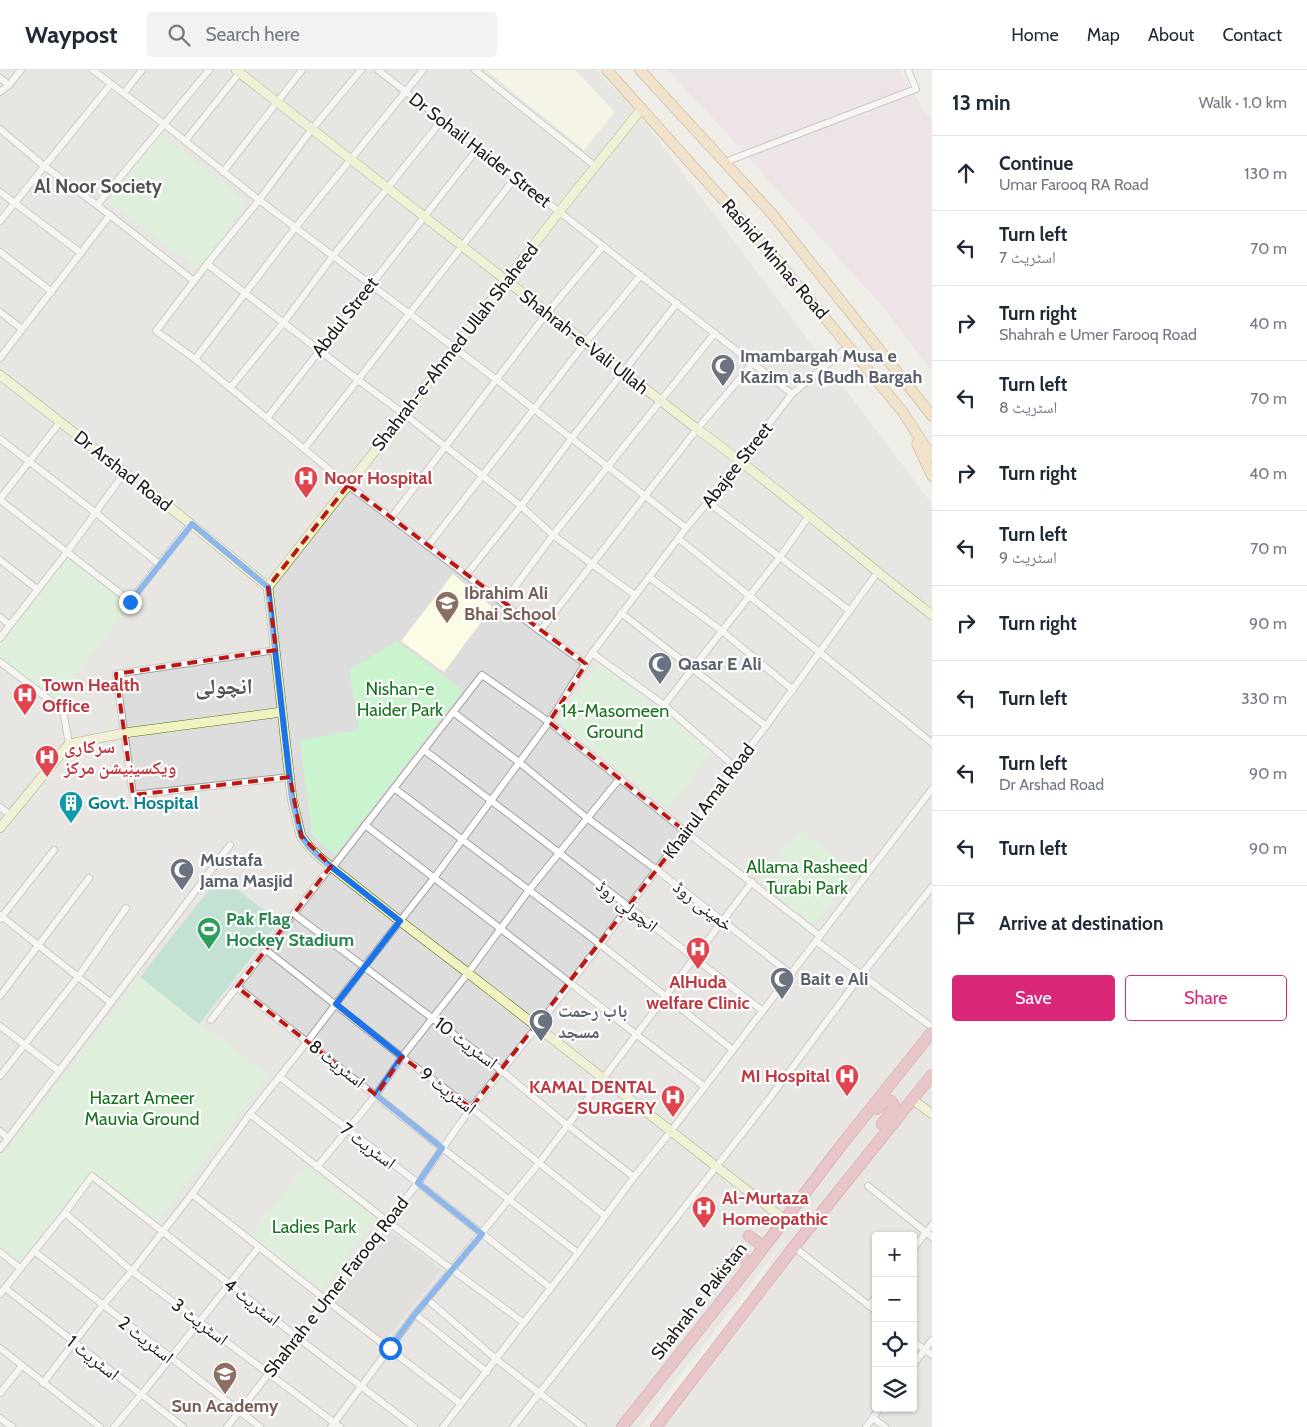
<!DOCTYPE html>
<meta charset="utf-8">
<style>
body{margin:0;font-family:Cabin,"Noto Naskh Arabic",sans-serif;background:#f2f2f3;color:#1f2937}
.controls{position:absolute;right:15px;bottom:15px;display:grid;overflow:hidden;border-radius:5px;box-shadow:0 1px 4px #0004}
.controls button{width:45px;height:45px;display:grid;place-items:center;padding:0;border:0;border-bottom:1px solid #e0e1e3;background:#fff;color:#1f2937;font:25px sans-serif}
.stop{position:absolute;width:15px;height:15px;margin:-11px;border:4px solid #1a73e8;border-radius:50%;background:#fff}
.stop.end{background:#1a73e8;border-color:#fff;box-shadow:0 1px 5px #0008}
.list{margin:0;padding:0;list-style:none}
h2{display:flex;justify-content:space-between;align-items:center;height:65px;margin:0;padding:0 20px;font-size:21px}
h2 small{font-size:16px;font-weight:400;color:#747a83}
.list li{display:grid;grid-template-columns:32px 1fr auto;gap:15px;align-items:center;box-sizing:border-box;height:75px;padding:0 20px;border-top:1px solid #e0e1e3}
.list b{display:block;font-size:19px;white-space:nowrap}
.list p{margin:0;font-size:16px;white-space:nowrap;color:#747a83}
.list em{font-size:16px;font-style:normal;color:#747a83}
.actions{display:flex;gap:10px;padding:15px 20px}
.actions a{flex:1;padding:11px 0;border:1px solid #db2777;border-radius:5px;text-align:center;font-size:18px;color:#db2777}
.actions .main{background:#db2777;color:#fff}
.icon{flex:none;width:28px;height:28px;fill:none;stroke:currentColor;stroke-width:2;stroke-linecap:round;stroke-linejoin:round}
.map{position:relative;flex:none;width:932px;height:1357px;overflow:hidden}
header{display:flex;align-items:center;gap:30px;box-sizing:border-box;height:70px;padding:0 25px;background:#fff;border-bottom:1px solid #e0e1e3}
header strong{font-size:24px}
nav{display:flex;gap:28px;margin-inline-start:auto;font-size:18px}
.search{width:350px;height:45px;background:#f2f2f3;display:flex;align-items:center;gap:12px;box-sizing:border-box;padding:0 18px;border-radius:5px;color:#747a83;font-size:19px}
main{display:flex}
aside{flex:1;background:#fff}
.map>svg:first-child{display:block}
</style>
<header>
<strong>Waypost</strong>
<div class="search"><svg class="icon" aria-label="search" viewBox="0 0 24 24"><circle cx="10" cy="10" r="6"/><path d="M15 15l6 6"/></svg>Search here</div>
<nav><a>Home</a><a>Map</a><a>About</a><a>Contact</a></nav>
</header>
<main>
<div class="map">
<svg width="932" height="1357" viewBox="0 0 932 1357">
<rect width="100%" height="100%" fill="#efede7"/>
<path fill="#dedddd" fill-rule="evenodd" d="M 0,0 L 596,0 L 636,41 L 932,434 L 932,1357 L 663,1357 L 788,1166 L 640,1357 L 0,1357 ZM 876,1166 L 913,1166 L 913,1338 L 876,1338 Z"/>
<path fill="#e8dae5" d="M 668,0 L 898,0 L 932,52 L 932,301 L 885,239 L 710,45 Z"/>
<g fill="#fcfce4">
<path d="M 486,0 L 575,0 L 615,42 L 584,80 Z"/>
<path d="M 453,504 L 492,537 L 444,602 L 401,571 Z"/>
</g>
<path fill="#cecece" d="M 389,1160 L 442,1200 L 385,1271 L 332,1231 Z"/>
<g fill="#caf4ce">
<path d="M 161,64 L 247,132 L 199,199 L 107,131 Z"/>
<path d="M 67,482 L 131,533 L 54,634 L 0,592 L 0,568 Z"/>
<path d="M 397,571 L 463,621 L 335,785 L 312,765 L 300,670 L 359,660 L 349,600 Z"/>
<path d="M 599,593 L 712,682 L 668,738 L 556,651 Z"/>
<path d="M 801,760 L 855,804 L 812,856 L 759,811 Z"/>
<path d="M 140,907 L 269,1006 L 156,1153 L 90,1103 L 18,1193 L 0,1178 L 0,1088 Z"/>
<path d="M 306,1096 L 375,1149 L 323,1219 L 249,1166 Z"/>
</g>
<path fill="#8ed6bb" d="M 220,806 L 279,852 L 199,954 L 140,907 Z"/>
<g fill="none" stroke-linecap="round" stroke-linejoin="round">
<defs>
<g id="street">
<path d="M 93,0 L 164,54 L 259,130 L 497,310 L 686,458"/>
<path d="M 361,0 L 312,59 L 259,130 L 207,194 L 156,261 L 195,289 L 348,415 L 540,561 L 586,594"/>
<path d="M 378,0 L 792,324"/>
<path d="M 475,0 L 595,96"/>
<path d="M 0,8 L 9,15"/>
<path d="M 0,22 L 9,15 L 21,0"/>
<path d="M 124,23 L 142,0"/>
<path d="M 0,59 L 44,96 L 97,135 L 194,211"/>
<path d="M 185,71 L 241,1"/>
<path d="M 725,92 L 916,19 L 908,0"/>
<path d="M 223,102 L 302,0"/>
<path d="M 0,122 L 81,183"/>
<path d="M 97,135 L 209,0"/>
<path d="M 0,151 L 111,14"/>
<path d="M 0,182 L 52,222"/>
<path d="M 207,194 L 358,310 L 404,344 L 521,436 L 553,465 L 592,494 L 635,525"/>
<path d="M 0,242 L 22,259"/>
<path d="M 0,288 L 110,145"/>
<path d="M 195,289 L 295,158 L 423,0"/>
<path d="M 230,318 L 284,252 L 333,186 L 442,50"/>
<path d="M 267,348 L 478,78"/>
<path d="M 0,369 L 96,443 L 159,494"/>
<path d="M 304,379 L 515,108"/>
<path d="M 0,429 L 60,352"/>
<path d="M 0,430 L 130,531 L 191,454"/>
<path d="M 708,432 L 850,541"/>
<path d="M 391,448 L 547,243 L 603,176"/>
<path d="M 679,469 L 932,673"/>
<path d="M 428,476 L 585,273 L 641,205"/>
<path d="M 0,490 L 37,519"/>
<path d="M 466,505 L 521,436 L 571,369 L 677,233"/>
<path d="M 649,507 L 722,561 L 793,620"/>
<path d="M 503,533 L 553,465 L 715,263"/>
<path d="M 621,543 L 766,656"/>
<path d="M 0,547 L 10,555"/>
<path d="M 540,561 L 697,359 L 753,293"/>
<path d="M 0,568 L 67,482 L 125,402"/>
<path d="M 276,580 L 116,604 L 133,725 L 290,707"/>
<path d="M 592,583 L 664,635 L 735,697"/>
<path d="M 0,592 L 63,640 L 69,674"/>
<path d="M 664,635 L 780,487 L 809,446"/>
<path d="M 453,642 L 520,693 L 587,748 L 657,800 L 791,904"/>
<path d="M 424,680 C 538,765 650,854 763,941"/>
<path d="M 394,718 L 600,874 L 733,980"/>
<path d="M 0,737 L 10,745"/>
<path d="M 365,755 L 501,859 L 637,965 L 705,1017"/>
<path d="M 332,798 L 482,605 L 549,652 L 686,762 L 820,866"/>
<path d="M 294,844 L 501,1000 L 567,1055 L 634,1107"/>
<path d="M 0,845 L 111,933"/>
<path d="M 0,849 L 54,780"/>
<path d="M 816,871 L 932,957"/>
<path d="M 266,880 L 402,987 L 471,1038 L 605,1146"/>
<path d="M 237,917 L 442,1078 L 578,1183"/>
<path d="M 0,926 L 89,808"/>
<path d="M 211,950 L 331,796"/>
<path d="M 0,956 L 59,1001"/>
<path d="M 0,1006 L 78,907 L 126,838"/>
<path d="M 280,1007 L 418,1113 L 551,1218"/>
<path d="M 250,1044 L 387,1151 L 524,1253"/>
<path d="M 0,1061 L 8,1068"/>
<path d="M 0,1079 L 230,775"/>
<path d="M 317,1097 L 376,1025 L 402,987 L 468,903 L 529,820 L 620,708"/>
<path d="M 868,1116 L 932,1167"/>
<path d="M 192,1124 L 326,1230 L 461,1334"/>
<path d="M 65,1143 L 132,1201 L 340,1357"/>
<path d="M 794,1177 L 876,1241"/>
<path d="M 913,1179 L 932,1155"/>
<path d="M 34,1181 L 260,1357"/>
<path d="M 0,1182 L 20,1198"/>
<path d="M 5,1218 L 183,1357"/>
<path d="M 0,1224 L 65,1143 L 92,1106 L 297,1267 L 414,1357"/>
<path d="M 428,1230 L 496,1289 L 583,1357"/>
<path d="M 869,1236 L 876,1227"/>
<path d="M 415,1244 L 487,1302"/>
<path d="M 913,1271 L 932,1285"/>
<path d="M 0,1278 L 100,1357"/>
<path d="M 913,1295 L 932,1270"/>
<path d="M 43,1313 L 102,1236 L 132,1201 L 192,1124 L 250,1044 L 307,972 L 364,897 L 434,808 L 549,652 L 592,583 L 686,458 L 708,432 L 792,324 L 849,276"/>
<path d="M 0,1323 L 22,1296"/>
<path d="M 0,1348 L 12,1357"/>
<path d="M 873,1348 L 885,1357"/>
<path d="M 114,1357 L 141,1325 L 259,1177"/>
<path d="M 227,1357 L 418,1113 L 471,1038 L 537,957 L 766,656 L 877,503"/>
<path d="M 331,1357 L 415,1244 L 539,1093 L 752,812"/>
<path d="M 443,1357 L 578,1183 L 634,1107 L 671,1061 L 932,719"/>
<path d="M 513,1357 L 769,1029 L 861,905 L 932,817"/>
<path d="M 866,1357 L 880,1338"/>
</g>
<g id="secondary">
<path d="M 236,0 L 697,359 C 778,417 853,484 932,545"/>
<path d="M 642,38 L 559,142 L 404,344 L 268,517 L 292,729 L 301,766 L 309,777 L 320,788 L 400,851 L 468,903 L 785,1150"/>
<path d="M 0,305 L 191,454 L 268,517"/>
<path d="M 0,758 L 69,674 L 124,663 L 282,642"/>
<path d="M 912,1029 L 932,1044"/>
</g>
<g id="primary">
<path d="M 607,0 L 776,189 L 902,341 L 932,387"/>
<path d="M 640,0 L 773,145 L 932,346"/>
<path d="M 917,374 L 932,406"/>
</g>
<g id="highway">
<path d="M 877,1039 C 882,1034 884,1030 891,1031 L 894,1035 L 893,1040 L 882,1054"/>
<path d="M 749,1166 L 764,1177"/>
<path d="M 736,1183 L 751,1194"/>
<path d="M 622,1357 L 751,1194 L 843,1073 L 932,962"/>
<path d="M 656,1357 L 794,1177 L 932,1005"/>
</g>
</defs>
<use href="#street" stroke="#a1a1a1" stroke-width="8"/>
<use href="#secondary" stroke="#626d11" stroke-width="10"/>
<use href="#primary" stroke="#8c6410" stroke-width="11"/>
<use href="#highway" stroke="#c93969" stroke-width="12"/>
<use href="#street" stroke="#fff" stroke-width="6"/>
<use href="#secondary" stroke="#f0f3c1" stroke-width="9"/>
<use href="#primary" stroke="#f2d4a9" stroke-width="10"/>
<use href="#highway" stroke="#de98a4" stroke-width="11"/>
</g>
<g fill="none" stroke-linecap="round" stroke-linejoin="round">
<path stroke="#1a73e8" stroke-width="6" d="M 130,532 L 192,454 L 268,517 L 292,729 L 301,766 L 309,777 L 320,788 L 400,851 L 336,934 L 402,987 L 376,1025 L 442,1078 L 418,1113 L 482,1164 L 415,1244 L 390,1278"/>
</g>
<path d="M0 0H932V1357H0ZM 348,415 L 586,594 L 549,652 L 686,762 L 471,1038 L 402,987 L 376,1025 L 237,917 L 331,796 L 301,766 L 290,707 L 133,725 L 116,604 L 276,580 L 268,517 Z" fill="#efede7" fill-opacity=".55" fill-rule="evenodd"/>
<path fill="none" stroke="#ba1715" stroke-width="4" stroke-dasharray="10 6" stroke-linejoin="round" d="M 348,415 L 586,594 L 549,652 L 686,762 L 471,1038 L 402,987 L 376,1025 L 237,917 L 331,796 L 301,766 L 290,707 L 133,725 L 116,604 L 276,580 L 268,517 Z"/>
<defs>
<symbol id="mosque-pin" viewBox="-11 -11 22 30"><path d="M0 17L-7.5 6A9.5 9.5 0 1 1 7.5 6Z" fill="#6b7280" stroke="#fff"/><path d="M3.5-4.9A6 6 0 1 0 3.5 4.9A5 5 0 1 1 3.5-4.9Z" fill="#fff"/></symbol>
<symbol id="hospital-pin" viewBox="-11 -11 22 30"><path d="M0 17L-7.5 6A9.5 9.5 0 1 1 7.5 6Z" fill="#e0444e" stroke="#fff"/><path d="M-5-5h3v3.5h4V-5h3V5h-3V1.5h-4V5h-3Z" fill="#fff"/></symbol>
<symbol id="school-pin" viewBox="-11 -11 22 30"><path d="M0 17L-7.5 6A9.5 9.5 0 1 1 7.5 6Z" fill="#8d6e63" stroke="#fff"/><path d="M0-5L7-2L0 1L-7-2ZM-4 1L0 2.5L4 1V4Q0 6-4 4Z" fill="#fff"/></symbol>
<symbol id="building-pin" viewBox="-11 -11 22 30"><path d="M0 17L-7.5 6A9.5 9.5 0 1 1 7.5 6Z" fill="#0f9aa8" stroke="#fff"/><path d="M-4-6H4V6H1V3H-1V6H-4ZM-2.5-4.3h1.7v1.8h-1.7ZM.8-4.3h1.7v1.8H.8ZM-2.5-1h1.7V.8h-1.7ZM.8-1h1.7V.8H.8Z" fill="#fff"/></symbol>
<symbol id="stadium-pin" viewBox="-11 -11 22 30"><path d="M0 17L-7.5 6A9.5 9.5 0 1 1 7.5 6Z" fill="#2e9e5b" stroke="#fff"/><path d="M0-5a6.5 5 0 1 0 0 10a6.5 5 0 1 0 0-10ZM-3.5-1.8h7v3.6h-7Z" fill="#fff"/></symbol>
</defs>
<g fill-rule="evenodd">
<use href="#mosque-pin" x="709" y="282" width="28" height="38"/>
<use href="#hospital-pin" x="292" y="394" width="28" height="38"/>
<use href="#school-pin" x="433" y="519" width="28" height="38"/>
<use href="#mosque-pin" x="646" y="580" width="28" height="38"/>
<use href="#hospital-pin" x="11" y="611" width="28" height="38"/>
<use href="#hospital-pin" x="33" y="673" width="28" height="38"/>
<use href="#building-pin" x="57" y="719" width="28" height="38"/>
<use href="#mosque-pin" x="168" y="786" width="28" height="38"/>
<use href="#stadium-pin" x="195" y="845" width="28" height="38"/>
<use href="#hospital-pin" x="684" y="865" width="28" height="38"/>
<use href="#mosque-pin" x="768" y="895" width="28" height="38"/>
<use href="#mosque-pin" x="527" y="937" width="28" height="38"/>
<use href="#hospital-pin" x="833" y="992" width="28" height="38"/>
<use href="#hospital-pin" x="659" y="1013" width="28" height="38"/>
<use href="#hospital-pin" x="690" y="1124" width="28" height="38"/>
<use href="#school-pin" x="211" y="1290" width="28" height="38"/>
</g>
<g text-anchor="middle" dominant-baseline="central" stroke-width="4.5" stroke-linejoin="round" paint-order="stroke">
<g font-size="18" fill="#202020" stroke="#fff">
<text transform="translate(480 80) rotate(38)">Dr Sohail Haider Street</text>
<text transform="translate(775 189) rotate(49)">Rashid Minhas Road</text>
<text transform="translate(345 247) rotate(-52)">Abdul Street</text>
<text transform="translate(584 272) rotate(38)">Shahrah-e-Vali Ullah</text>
<text transform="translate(455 277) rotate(-52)">Shahrah-e-Ahmed Ullah Shaheed</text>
<text transform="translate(737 395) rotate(-52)">Abajee Street</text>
<text transform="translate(123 401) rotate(38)">Dr Arshad Road</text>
<text transform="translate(709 731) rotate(-53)">Khairul Amal Road</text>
<text transform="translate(627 836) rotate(38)">انچولی روڈ</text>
<text transform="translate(703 836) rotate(38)">خمینی روڈ</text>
<text transform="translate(466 973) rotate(37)">اسٹریٹ 10</text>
<text transform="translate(337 994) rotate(38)">اسٹریٹ 8</text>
<text transform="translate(448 1021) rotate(37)">اسٹریٹ 9</text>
<text transform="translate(368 1076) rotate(37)">اسٹریٹ 7</text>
<text transform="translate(336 1217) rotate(-52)">Shahrah e Umer Farooq Road</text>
<text transform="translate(699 1231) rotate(-52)">Shahrah e Pakistan</text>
<text transform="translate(252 1232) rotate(38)">اسٹریٹ 4</text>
<text transform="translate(200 1252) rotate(37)">اسٹریٹ 3</text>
<text transform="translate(146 1270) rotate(38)">اسٹریٹ 2</text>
<text transform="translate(93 1288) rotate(38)">اسٹریٹ 1</text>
</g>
<g font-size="18" font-weight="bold" fill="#5b616d" stroke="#fff" text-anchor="start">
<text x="740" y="286">Imambargah Musa e<tspan x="740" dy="21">Kazim a.s (Budh Bargah</tspan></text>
<text x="678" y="594">Qasar E Ali</text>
<text x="200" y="790">Mustafa<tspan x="200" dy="21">Jama Masjid</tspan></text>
<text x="800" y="909">Bait e Ali</text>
<text x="558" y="941">باب رحمت<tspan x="558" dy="21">مسجد</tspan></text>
</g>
<g font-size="18" font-weight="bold" fill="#be3a42" stroke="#fff" text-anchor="start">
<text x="324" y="408">Noor Hospital</text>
<text x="42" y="615">Town Health<tspan x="42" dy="21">Office</tspan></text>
<text x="64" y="677">سرکاری<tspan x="64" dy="21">ویکسینیشن مرکز</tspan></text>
<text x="698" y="912" text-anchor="middle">AlHuda<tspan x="698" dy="21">welfare Clinic</tspan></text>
<text x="830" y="1006" text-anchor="end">MI Hospital</text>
<text x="656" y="1017" text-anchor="end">KAMAL DENTAL<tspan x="656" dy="21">SURGERY</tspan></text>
<text x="722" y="1128">Al-Murtaza<tspan x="722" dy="21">Homeopathic</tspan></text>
</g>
<g font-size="18" font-weight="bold" fill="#785e54" stroke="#fff" text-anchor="start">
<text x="464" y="523">Ibrahim Ali<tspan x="464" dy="21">Bhai School</tspan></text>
<text x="225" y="1336" text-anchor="middle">Sun Academy</text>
</g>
<g font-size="18" fill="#187420" stroke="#fff">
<text x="400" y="619">Nishan-e<tspan x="400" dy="21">Haider Park</tspan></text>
<text x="615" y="641">14-Masomeen<tspan x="615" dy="21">Ground</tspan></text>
<text x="807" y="797">Allama Rasheed<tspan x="807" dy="21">Turabi Park</tspan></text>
<text x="142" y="1028">Hazart Ameer<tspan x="142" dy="21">Mauvia Ground</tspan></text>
<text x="314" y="1157">Ladies Park</text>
</g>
<g font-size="18" font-weight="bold" fill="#0d838f" stroke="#fff" text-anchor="start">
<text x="88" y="733">Govt. Hospital</text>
</g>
<g font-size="18" font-weight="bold" fill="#27864d" stroke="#fff" text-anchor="start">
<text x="226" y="849">Pak Flag<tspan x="226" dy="21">Hockey Stadium</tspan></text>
</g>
<g font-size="19" font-weight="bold" fill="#535353" stroke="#fff">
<text x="98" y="116">Al Noor Society</text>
</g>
<g font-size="22" font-weight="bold" fill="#535353" stroke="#fff">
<text x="224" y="616">انچولی</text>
</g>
</g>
</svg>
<div class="controls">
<button>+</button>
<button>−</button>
<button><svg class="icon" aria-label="locate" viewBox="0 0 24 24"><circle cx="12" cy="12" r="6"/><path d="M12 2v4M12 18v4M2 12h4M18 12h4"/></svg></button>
<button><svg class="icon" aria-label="layers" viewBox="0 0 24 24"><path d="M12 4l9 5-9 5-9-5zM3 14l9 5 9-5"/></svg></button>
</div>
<div class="stop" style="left:390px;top:1278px"></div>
<div class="stop end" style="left:130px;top:532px"></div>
</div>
<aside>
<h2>13 min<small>Walk · 1.0 km</small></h2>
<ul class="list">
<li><svg class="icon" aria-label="ahead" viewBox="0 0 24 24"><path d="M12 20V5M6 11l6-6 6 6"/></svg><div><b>Continue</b><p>Umar Farooq RA Road</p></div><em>130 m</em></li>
<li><svg class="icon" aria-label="left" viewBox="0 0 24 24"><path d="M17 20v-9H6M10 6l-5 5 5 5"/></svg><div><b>Turn left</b><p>اسٹریٹ 7</p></div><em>70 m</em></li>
<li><svg class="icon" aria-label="right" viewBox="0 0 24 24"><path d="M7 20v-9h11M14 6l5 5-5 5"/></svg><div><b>Turn right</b><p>Shahrah e Umer Farooq Road</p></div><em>40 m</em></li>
<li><svg class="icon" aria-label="left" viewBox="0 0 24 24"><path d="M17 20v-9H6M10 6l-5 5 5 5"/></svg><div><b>Turn left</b><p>اسٹریٹ 8</p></div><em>70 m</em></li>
<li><svg class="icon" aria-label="right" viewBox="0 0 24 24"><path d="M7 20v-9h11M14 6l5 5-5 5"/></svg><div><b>Turn right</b></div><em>40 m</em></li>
<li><svg class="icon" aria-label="left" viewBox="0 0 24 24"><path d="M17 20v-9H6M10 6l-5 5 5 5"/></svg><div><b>Turn left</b><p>اسٹریٹ 9</p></div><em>70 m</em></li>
<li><svg class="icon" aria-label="right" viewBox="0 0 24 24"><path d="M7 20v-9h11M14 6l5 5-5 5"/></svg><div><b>Turn right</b></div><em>90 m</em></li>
<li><svg class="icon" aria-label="left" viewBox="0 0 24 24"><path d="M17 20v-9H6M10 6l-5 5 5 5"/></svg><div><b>Turn left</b></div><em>330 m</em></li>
<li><svg class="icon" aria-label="left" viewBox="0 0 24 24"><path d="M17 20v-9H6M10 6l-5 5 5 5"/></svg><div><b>Turn left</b><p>Dr Arshad Road</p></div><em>90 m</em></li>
<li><svg class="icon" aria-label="left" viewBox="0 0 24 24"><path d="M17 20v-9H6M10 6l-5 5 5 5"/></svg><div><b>Turn left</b></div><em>90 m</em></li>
<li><svg class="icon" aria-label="arrive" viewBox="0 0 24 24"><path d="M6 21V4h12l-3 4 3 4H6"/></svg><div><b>Arrive at destination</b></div></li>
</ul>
<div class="actions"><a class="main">Save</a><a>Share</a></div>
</aside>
</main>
